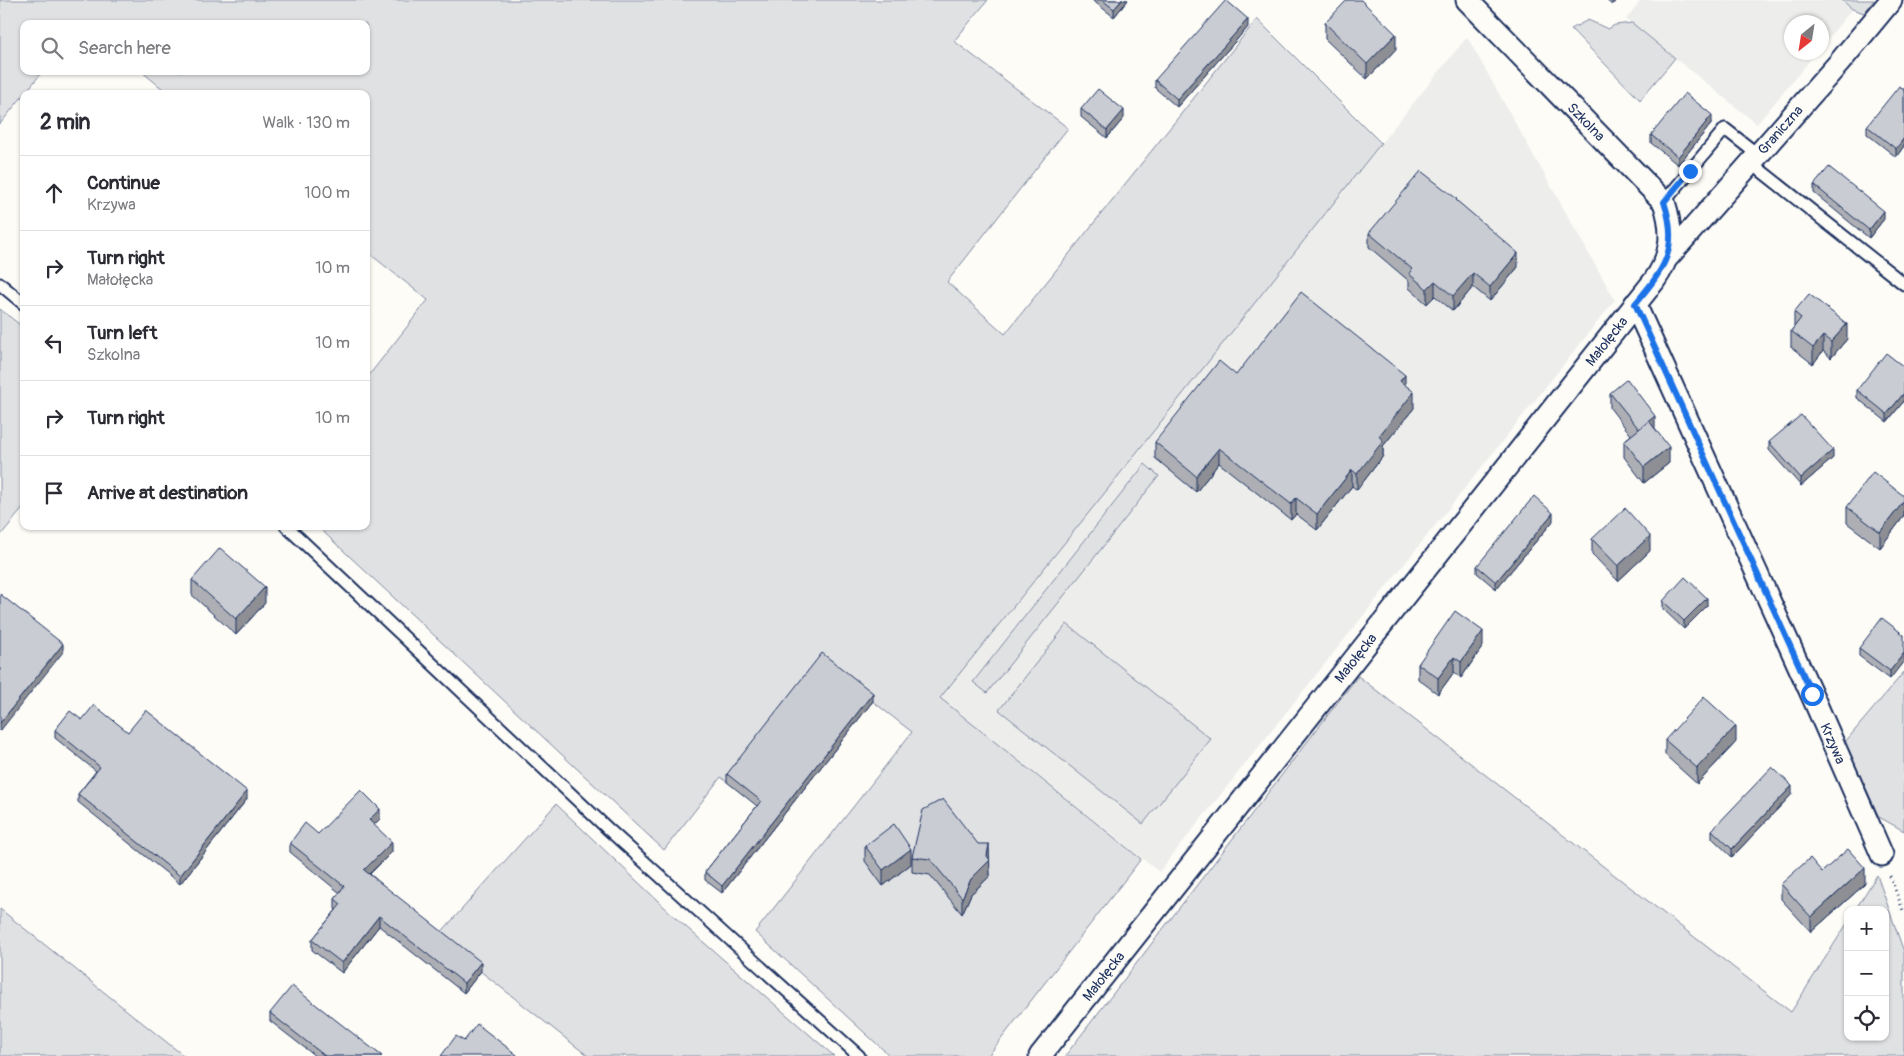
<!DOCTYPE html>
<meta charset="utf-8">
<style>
body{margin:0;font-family:Pangolin,sans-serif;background:#f7f7f7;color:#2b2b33}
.controls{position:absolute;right:15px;bottom:15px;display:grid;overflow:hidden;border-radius:10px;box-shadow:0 1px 4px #0004}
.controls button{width:45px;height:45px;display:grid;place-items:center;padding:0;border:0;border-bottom:1px solid #e1e1e2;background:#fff;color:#2b2b33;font:25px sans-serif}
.compass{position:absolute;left:1784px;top:15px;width:45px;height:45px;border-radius:50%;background:#fff;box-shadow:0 1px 4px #0004;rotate:210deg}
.stop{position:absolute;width:15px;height:15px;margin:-11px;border:4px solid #1a73e8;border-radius:50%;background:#fff}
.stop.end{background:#1a73e8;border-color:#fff;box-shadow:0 1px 5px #0008}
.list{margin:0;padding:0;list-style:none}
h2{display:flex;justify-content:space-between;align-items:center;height:65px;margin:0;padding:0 20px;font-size:21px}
h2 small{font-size:16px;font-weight:400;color:#7c7c81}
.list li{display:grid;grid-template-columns:32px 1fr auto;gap:15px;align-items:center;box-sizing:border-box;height:75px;padding:0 20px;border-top:1px solid #e1e1e2}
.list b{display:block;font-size:19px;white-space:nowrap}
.list p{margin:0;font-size:16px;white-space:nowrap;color:#7c7c81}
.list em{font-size:16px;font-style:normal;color:#7c7c81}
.icon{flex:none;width:28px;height:28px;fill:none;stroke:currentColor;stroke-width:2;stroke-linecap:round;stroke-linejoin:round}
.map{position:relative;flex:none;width:1904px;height:1056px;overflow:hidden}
.search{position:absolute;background:#fff;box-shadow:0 1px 4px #0004;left:20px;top:20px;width:350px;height:55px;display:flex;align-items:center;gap:12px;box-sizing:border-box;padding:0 18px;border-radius:10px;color:#7c7c81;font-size:19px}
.panel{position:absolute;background:#fff;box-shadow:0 1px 4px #0004;left:20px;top:90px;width:350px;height:440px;border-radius:10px}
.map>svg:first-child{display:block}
</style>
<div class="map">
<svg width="1904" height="1056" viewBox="0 0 1904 1056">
<rect width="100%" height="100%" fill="#fdfcf7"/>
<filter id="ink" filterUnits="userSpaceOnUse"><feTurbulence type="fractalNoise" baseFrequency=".02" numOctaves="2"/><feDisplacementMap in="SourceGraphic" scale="10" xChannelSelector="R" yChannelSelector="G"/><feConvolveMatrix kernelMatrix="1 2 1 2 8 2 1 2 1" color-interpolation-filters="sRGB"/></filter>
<g filter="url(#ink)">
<g fill="#edeeec">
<path d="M 1641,0 L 1842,0 L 1852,9 L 1822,46 L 1822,22 L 1792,22 L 1792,52 L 1816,53 L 1757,124 L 1626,19 Z"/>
<path d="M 1467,37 L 1615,300 L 1159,872 L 940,698 L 1107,490 L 1381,143 Z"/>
</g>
<g fill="#e0e1e3" stroke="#7e88a0">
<path d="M 0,0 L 988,0 L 954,41 L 1068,128 L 947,282 L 1005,334 L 1257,19 L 1381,143 L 1107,490 L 940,698 L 1141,859 L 988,1056 L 890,1056 L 755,932 L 912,732 L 821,661 L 727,782 L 721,777 L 664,850 L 317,526 L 366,526 L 366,379 L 428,300 L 366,251 L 366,94 L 169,94 L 141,71 L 366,71 L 366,24 L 24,24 L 24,71 L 43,71 L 0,124 Z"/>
<path d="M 1842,0 L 1874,0 L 1864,13 L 1852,9 Z"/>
<path d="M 1588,20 L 1608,29 L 1615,25 L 1632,23 L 1675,58 L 1640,100 L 1571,29 Z"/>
<path d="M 0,309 L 24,328 L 24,507 L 0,536 Z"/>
<path d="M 1145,464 L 1159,476 L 987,693 L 973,682 Z"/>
<path d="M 1067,624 L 1211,739 L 1143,824 L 999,710 Z"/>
<path d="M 1904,672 L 1904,831 L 1879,817 L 1845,742 Z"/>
<path d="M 1358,676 L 1791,1012 L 1848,922 L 1848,1037 L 1885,1037 L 1885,910 L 1855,910 L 1877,875 L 1904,952 L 1904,1056 L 1065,1056 Z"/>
<path d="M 556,804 L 678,920 L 834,1056 L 588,1056 L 437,937 Z"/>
<path d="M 0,909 L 184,1056 L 0,1056 Z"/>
</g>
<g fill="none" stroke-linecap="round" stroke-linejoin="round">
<defs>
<g id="service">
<path d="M 1750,162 L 1904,284"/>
<path d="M 1664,202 L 1725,129 L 1757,154"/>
<path d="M 0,284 L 24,304"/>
<path d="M 286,526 L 608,829 L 859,1056"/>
</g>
<g id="minor">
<path id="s1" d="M 1667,258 L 1839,63 L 1891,0"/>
<path id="s2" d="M 1635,304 L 1812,695 L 1882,855"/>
<path id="s3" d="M 1040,1056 L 1654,281 C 1672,256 1674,232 1664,202 L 1467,0"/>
</g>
</defs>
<use href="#service" stroke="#1b2f5e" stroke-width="15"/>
<use href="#minor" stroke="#1b2f5e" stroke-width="25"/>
<path stroke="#1b2f5e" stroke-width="3" stroke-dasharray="1 4" stroke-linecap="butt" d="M 1890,876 L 1904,913"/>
<use href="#service" stroke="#fdfcf7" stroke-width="11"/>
<use href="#minor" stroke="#fdfcf7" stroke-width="21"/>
</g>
<g fill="#adafb5" stroke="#1b2f5e">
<path d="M 1092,0 L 1128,0 L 1114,17 Z"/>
<path d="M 1606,0 L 1617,0 L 1612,5 Z"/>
<path d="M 1325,23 L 1396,49 L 1367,79 L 1325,39 Z"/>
<path d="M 1248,27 L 1177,107 L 1155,88 L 1155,80 Z"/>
<path d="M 1904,89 L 1904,146 L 1896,157 L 1867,134 L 1867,126 Z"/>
<path d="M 1081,109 L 1124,118 L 1107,138 L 1081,117 Z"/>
<path d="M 1712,123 L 1678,165 L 1651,143 L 1651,135 Z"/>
<path d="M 1814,185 L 1884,219 L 1869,238 L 1814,193 Z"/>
<path d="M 1457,201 L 1518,267 L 1490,301 L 1473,287 L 1453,311 L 1435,296 L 1427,304 L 1409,288 L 1409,281 L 1369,247 L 1369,233 Z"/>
<path d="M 1794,312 L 1847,339 L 1831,358 L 1823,351 L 1813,364 L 1791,347 L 1791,331 L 1794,327 Z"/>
<path d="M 1904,367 L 1904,401 L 1887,422 L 1857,398 L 1857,390 Z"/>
<path d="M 1236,375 L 1405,385 L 1414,408 L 1383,446 L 1383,456 L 1357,490 L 1352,486 L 1317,530 L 1296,514 L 1291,520 L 1219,463 L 1196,492 L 1155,458 L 1155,442 Z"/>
<path d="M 1610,393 L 1655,430 L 1669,463 L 1644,483 L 1624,457 L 1624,441 L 1631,435 L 1610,408 Z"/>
<path d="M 1769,442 L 1833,458 L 1801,486 L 1769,450 Z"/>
<path d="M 1904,496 L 1904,516 L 1880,548 L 1847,523 L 1847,507 Z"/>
<path d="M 1553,521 L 1496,589 L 1477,573 L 1477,566 Z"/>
<path d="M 1592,539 L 1650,551 L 1618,581 L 1592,554 Z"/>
<path d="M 192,580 L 265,603 L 236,635 L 192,595 Z"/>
<path d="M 1663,601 L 1707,606 L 1684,629 L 1663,609 Z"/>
<path d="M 1904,635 L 1890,679 L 1859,656 L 1859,648 Z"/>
<path d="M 1483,646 L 1461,678 L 1454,672 L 1438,694 L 1418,679 L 1418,664 Z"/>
<path d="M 873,701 L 722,893 L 705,880 L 705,872 L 757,806 L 727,782 L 727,774 Z"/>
<path d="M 82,720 L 128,732 L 247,799 L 180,884 L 78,802 L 78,794 L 96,771 L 55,738 L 55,730 Z"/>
<path d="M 1665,740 L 1736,742 L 1697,784 L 1665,755 Z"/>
<path d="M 1792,794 L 1732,857 L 1712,838 L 1712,830 Z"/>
<path d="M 380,819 L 374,825 L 392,852 L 370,874 L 481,971 L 464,993 L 379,926 L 342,973 L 312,950 L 312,940 L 336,910 L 335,909 L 335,899 L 340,893 L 290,852 L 290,843 L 318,834 Z"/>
<path d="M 865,846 L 911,864 L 883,886 L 865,861 Z"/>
<path d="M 912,857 L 989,859 L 990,876 L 971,894 L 962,914 L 930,875 L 912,872 Z"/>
<path d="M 1822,872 L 1865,884 L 1811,932 L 1781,899 L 1781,884 Z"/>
<path d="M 270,1013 L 382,1056 L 315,1056 L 270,1021 Z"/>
</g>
<g fill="#8d8f94" stroke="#1b2f5e">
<path d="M 1122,0 L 1128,0 L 1114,17 L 1114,9 Z"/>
<path d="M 1612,0 L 1617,0 L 1612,5 Z"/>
<path d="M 1248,19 L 1248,27 L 1177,107 L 1177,99 Z"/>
<path d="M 1396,34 L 1396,49 L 1367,79 L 1367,64 Z"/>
<path d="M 1124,110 L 1124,118 L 1107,138 L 1107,130 Z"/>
<path d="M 1712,115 L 1712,123 L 1678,165 L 1678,157 Z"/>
<path d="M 1904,138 L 1904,146 L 1896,157 L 1896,149 Z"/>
<path d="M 1884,211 L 1884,219 L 1869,238 L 1869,230 Z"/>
<path d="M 1518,253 L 1518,267 L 1490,301 L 1490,287 Z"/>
<path d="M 1473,273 L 1473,287 L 1453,311 L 1453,296 Z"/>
<path d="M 1435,281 L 1435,296 L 1427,304 L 1427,289 Z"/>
<path d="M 1847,324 L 1847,339 L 1831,358 L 1831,342 Z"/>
<path d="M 1823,336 L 1823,351 L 1813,364 L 1813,348 Z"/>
<path d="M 1405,375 L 1405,390 L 1400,381 Z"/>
<path d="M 1414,392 L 1414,408 L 1383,446 L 1383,456 L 1357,490 L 1357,474 L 1379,436 Z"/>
<path d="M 1904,393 L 1904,401 L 1887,422 L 1887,414 Z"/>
<path d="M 1655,416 L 1655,431 L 1639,429 Z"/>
<path d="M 1669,447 L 1669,463 L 1644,483 L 1644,467 Z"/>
<path d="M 1219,448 L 1219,463 L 1196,492 L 1196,476 Z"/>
<path d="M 1833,450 L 1833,458 L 1801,486 L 1801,478 Z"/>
<path d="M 1352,470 L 1352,486 L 1317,530 L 1317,514 Z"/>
<path d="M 1296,498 L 1296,514 L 1291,520 L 1291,504 Z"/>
<path d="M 1904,501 L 1904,516 L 1880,548 L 1880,532 Z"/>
<path d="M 1553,513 L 1553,521 L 1496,589 L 1496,582 Z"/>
<path d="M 1650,536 L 1650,551 L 1618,581 L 1618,566 Z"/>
<path d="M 265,587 L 265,603 L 236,635 L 236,619 Z"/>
<path d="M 1707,598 L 1707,606 L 1684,629 L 1684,621 Z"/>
<path d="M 1483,631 L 1483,646 L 1461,678 L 1461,662 Z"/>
<path d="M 63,644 L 63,652 L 0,731 L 0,723 Z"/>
<path d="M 1904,653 L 1904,661 L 1890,679 L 1890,671 Z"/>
<path d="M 1454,657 L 1454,672 L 1438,694 L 1438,678 Z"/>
<path d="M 873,693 L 873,701 L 722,893 L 722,886 Z"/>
<path d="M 1736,726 L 1736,742 L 1697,784 L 1697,768 Z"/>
<path d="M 1792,786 L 1792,794 L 1732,857 L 1732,849 Z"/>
<path d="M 247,791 L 247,799 L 180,884 L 180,876 Z"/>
<path d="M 380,809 L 380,819 L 369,830 L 369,820 Z"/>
<path d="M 392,842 L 392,852 L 364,879 L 364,870 Z"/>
<path d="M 989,844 L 990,876 L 971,894 L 962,914 L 962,898 L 971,879 L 987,856 Z"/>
<path d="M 911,849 L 911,864 L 883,886 L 883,870 Z"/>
<path d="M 1865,868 L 1865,884 L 1811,932 L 1811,917 Z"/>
<path d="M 379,916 L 379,926 L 342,973 L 342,963 Z"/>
<path d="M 481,962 L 481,971 L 464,993 L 464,983 Z"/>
</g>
<g fill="#c9ccd3" stroke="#1b2f5e">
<path d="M 1102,0 L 1122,0 L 1114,9 Z"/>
<path d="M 1226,0 L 1248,19 L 1177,99 L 1155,80 Z"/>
<path d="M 1347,0 L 1361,0 L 1396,34 L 1367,64 L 1325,23 Z"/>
<path d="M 1899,86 L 1904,89 L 1904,138 L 1896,149 L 1867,126 Z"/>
<path d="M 1098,89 L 1124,110 L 1107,130 L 1081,109 Z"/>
<path d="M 1685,93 L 1712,115 L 1678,157 L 1651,135 Z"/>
<path d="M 1829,167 L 1884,211 L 1869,230 L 1814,185 Z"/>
<path d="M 1421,171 L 1457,199 L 1456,200 L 1518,253 L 1490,287 L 1473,273 L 1453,296 L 1435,281 L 1427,289 L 1409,274 L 1412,269 L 1369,233 Z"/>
<path d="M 1301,292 L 1405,375 L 1400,381 L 1414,392 L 1379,436 L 1383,441 L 1357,474 L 1352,470 L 1317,514 L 1296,498 L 1291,504 L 1219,448 L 1196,476 L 1155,442 L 1219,361 L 1236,375 Z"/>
<path d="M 1809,294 L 1847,324 L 1831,342 L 1823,336 L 1813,348 L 1791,331 L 1801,318 L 1794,312 Z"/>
<path d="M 1886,353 L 1904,367 L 1904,393 L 1887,414 L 1857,390 Z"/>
<path d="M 1627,379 L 1655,416 L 1639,429 L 1610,393 Z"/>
<path d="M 1801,415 L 1833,450 L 1801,478 L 1769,442 Z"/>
<path d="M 1649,421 L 1669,447 L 1644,467 L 1624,441 Z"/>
<path d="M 1873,472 L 1904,496 L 1904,501 L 1880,532 L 1847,507 Z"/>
<path d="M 1534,496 L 1553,513 L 1496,582 L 1477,566 Z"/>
<path d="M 1625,508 L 1650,536 L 1618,566 L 1592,539 Z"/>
<path d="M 220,548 L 265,587 L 236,619 L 192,580 Z"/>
<path d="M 1685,577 L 1707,598 L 1684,621 L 1663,601 Z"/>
<path d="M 0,594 L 63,644 L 0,723 Z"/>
<path d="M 1455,611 L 1483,631 L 1461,662 L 1454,657 L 1438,678 L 1418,664 Z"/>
<path d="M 1882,618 L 1904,635 L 1904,653 L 1890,671 L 1859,648 Z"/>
<path d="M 822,653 L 873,693 L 722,886 L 705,872 L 761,801 L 727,774 Z"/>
<path d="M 1704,697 L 1736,726 L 1697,768 L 1665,740 Z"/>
<path d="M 94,705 L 128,732 L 146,710 L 247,791 L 180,876 L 78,794 L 100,767 L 55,730 L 70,711 L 82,720 Z"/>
<path d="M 1772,767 L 1792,786 L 1732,849 L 1712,830 Z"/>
<path d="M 361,790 L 380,809 L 369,820 L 392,842 L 364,870 L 481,962 L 464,983 L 379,916 L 342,963 L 312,940 L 341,904 L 335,899 L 344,886 L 290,843 L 305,823 L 318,834 Z"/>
<path d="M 943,799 L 978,844 L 989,844 L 987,856 L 990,860 L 971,879 L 962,898 L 930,859 L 912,857 L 923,810 Z"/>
<path d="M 894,824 L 911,849 L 883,870 L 865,846 Z"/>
<path d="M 1848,849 L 1865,868 L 1811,917 L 1781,884 L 1810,858 L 1822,872 Z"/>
<path d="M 292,986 L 382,1056 L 325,1056 L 270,1013 Z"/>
<path d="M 477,1024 L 517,1055 L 517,1056 L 441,1056 L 456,1036 L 464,1041 Z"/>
</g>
</g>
<g fill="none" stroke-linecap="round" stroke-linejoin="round" filter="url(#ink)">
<path stroke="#1a73e8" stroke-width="6" d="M 1690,171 L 1664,202 C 1680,249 1664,269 1635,304 L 1812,694"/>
</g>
<g text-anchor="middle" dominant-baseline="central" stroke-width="4" stroke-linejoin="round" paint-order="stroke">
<g font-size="14" fill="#1b2f5e" stroke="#fdfcf7">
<text transform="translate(1586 122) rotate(46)">Szkolna</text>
<text stroke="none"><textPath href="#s1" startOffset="171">Graniczna</textPath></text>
<text stroke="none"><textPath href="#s3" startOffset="912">Małołęcka</textPath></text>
<text stroke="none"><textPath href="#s3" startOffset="508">Małołęcka</textPath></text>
<text stroke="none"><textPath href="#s2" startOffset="482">Krzywa</textPath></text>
<text stroke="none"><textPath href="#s3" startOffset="102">Małołęcka</textPath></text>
</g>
</g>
</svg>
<div class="controls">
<button>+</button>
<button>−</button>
<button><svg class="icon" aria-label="locate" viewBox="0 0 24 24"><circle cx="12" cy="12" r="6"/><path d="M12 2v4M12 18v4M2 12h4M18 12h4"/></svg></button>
</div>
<svg class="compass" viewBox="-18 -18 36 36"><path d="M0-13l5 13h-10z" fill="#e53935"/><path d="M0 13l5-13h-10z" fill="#7c7c81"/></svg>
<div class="stop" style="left:1812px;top:694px"></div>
<div class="stop end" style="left:1690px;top:171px"></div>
<div class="search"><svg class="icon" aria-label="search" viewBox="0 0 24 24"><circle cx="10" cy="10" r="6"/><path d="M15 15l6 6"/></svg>Search here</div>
<section class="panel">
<h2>2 min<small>Walk · 130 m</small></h2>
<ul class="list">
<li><svg class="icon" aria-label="ahead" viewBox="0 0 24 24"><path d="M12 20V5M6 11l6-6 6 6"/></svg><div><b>Continue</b><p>Krzywa</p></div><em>100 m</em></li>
<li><svg class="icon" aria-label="right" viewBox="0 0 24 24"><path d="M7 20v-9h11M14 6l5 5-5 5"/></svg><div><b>Turn right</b><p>Małołęcka</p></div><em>10 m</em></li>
<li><svg class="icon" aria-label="left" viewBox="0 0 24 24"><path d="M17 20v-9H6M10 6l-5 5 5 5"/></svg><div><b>Turn left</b><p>Szkolna</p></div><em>10 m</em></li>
<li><svg class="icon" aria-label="right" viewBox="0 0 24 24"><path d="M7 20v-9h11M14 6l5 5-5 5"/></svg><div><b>Turn right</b></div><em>10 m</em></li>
<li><svg class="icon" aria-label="arrive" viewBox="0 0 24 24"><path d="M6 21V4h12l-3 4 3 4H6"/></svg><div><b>Arrive at destination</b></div></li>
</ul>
</section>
</div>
